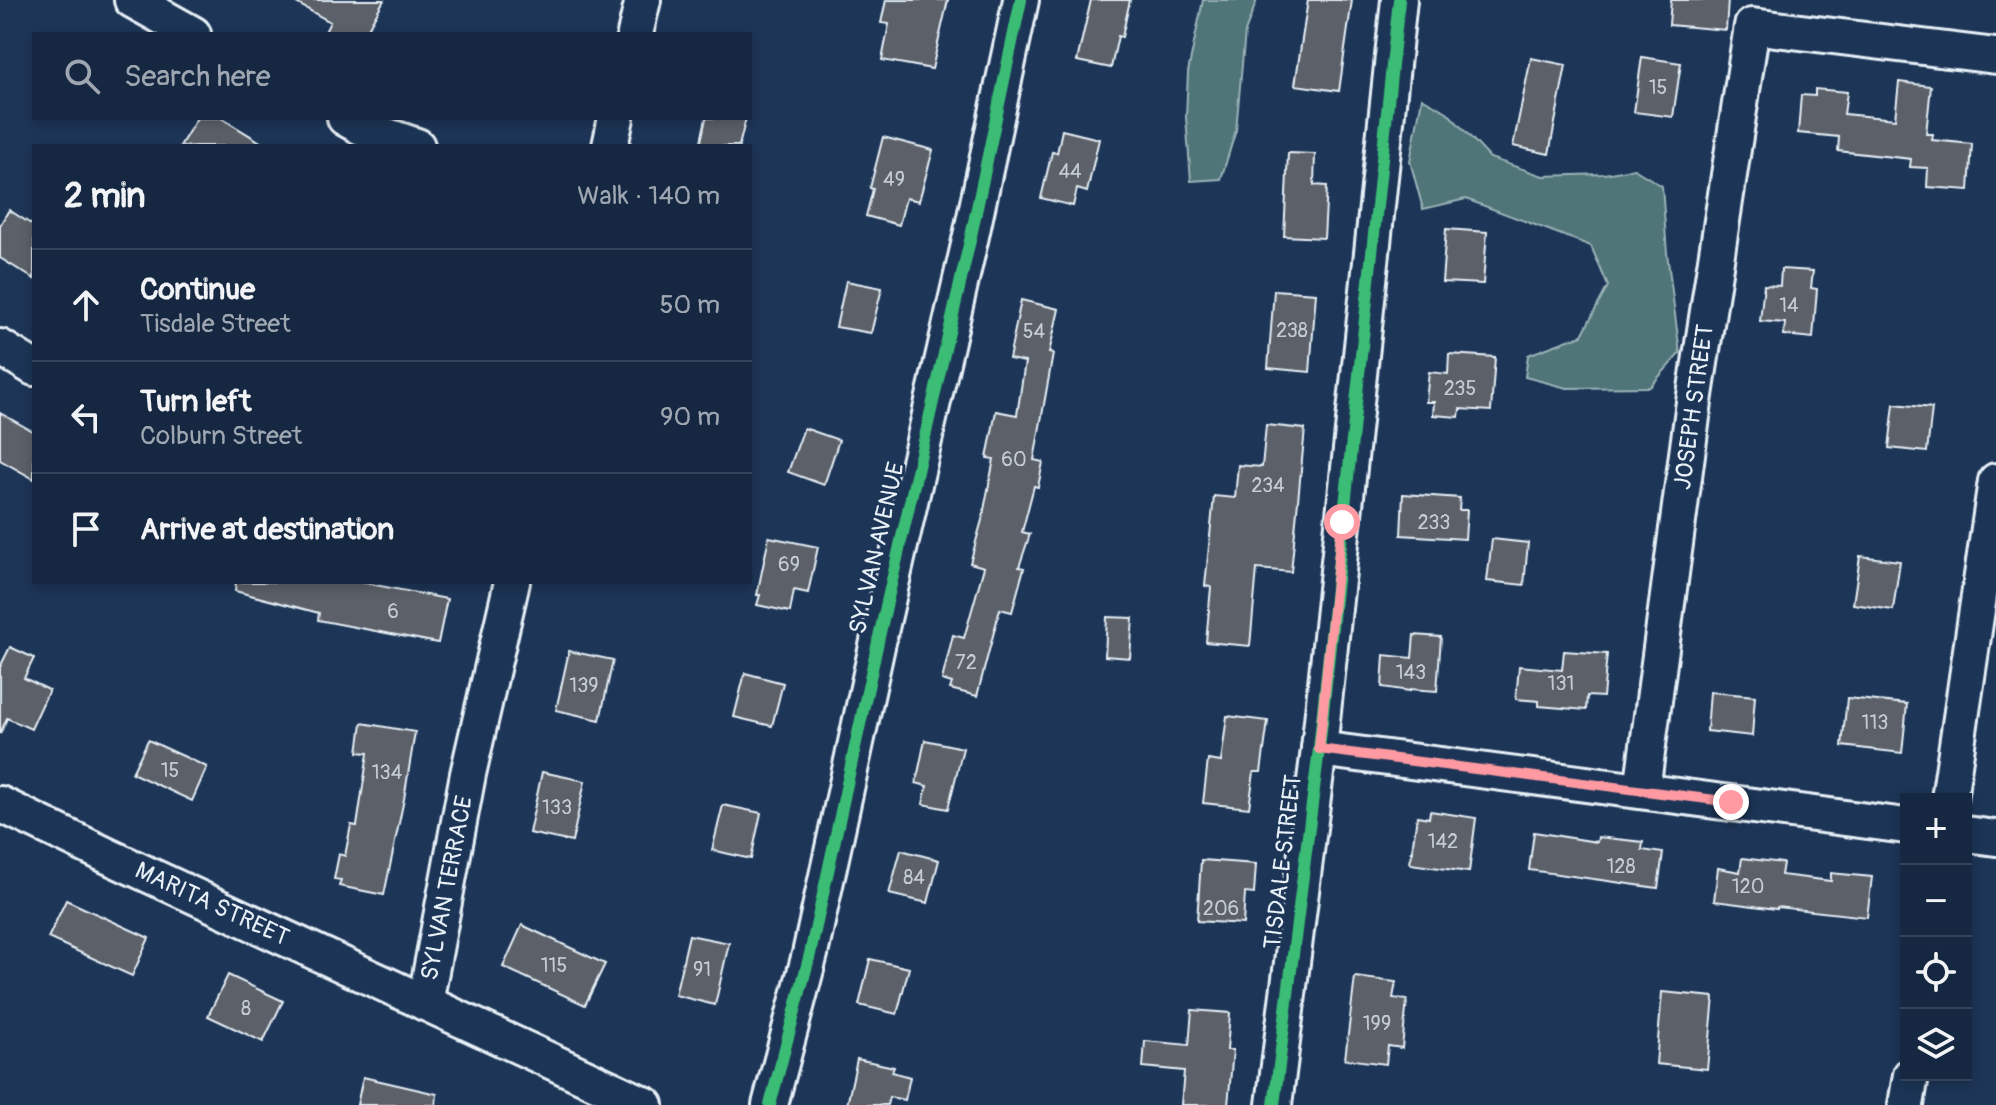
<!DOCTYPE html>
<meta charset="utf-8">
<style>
body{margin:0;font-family:Pangolin,sans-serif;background:#1f3048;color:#f1f3f6}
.controls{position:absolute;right:24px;bottom:24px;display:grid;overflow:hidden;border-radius:0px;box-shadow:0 4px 12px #0003}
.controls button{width:72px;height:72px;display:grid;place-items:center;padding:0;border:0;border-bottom:2px solid #35445a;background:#162841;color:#f1f3f6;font:40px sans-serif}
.stop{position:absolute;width:24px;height:24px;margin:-18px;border:6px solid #ff9aa2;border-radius:50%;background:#fff}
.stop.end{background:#ff9aa2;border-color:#fff;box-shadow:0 2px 8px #0008}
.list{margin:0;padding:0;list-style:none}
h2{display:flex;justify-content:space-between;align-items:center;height:104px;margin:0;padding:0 32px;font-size:34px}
h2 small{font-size:26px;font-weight:400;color:#9ea6b1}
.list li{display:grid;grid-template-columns:52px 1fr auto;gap:24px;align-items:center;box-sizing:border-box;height:112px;padding:0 32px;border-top:2px solid #35445a}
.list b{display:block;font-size:30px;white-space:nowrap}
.list p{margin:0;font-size:26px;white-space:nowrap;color:#9ea6b1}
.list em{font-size:26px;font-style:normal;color:#9ea6b1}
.icon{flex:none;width:44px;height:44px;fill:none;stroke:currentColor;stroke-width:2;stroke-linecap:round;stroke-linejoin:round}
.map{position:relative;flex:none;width:1996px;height:1105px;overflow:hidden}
.search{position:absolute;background:#162841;box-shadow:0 4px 12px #0003;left:32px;top:32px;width:720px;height:88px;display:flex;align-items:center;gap:20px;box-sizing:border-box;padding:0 28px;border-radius:0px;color:#9ea6b1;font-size:30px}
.panel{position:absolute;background:#162841;box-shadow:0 4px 12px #0003;left:32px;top:144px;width:720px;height:440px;border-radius:0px}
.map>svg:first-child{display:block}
</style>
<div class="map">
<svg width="1996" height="1105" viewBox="0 0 1996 1105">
<rect width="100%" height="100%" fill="#1d3557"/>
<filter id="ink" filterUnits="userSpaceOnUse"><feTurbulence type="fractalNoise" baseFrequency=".0125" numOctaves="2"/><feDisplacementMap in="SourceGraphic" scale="16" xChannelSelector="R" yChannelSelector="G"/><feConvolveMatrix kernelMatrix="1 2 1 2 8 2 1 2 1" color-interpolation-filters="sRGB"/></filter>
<g filter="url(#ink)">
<g fill="#507578" stroke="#9cb3b8" stroke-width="2">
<path d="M 1203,0 L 1257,0 L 1245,32 L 1236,130 L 1221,179 L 1191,181 L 1186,117 L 1188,72 Z"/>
<path d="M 1422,98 L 1447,112 L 1490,158 L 1543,176 L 1604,174 L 1634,169 L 1662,186 L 1667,253 L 1680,353 L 1650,387 L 1567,388 L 1525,377 L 1528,355 L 1582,335 L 1608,286 L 1591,246 L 1466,199 L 1423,209 L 1410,161 Z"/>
</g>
<g fill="#5b6167" stroke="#e8f1f8" stroke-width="2">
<path d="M 291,0 L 384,0 L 365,34 L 324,34 L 330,22 Z"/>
<path d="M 886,0 L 948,0 L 932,69 L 882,60 L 889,24 L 881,23 Z"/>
<path d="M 1091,0 L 1130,0 L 1122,37 L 1118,36 L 1111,68 L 1077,61 Z"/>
<path d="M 1308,0 L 1352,0 L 1339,91 L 1295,85 Z"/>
<path d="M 1671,0 L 1728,0 L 1726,30 L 1669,25 Z"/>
<path d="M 1642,57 L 1681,63 L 1673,117 L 1634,112 Z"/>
<path d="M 1531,58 L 1566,65 L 1549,154 L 1513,146 Z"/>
<path d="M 1899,82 L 1931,86 L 1926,134 L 1933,134 L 1932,140 L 1972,144 L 1969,190 L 1927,187 L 1928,168 L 1910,167 L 1911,159 L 1838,151 L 1839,137 L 1798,133 L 1801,95 L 1815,96 L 1815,89 L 1847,92 L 1844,114 L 1895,119 Z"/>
<path d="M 197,118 L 221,118 L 267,146 L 180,146 Z"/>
<path d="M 706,118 L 746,118 L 739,146 L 700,146 Z"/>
<path d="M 1062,130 L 1099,139 L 1087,192 L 1077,189 L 1073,206 L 1041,198 L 1052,152 L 1057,153 Z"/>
<path d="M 883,137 L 933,150 L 919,201 L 906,198 L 899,225 L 866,216 L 873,189 L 870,188 Z"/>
<path d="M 1288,153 L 1315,154 L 1314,185 L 1327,186 L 1324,238 L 1284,236 Z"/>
<path d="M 9,210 L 34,226 L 34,279 L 0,258 L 0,225 Z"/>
<path d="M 1446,229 L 1487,232 L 1483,284 L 1442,282 Z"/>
<path d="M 1781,269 L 1813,271 L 1811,288 L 1817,289 L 1813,338 L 1784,335 L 1785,323 L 1760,321 L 1764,285 L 1780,286 Z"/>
<path d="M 846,281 L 882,288 L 871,333 L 836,327 Z"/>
<path d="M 1274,290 L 1316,293 L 1310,372 L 1268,368 Z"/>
<path d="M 1021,300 L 1059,309 L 1049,353 L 1053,354 L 1034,460 L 1043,462 L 1038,487 L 1034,486 L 1022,532 L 1030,534 L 1019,567 L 1024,568 L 1012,612 L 1000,609 L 977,696 L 950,689 L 952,683 L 942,680 L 953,635 L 964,638 L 984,567 L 970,563 L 982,520 L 994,459 L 987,458 L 996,411 L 1017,415 L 1025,362 L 1009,359 Z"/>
<path d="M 1449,354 L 1495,357 L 1491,411 L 1460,409 L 1459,417 L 1433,415 L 1434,402 L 1426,402 L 1429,372 L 1448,374 Z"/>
<path d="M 1894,404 L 1932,408 L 1927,452 L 1889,448 Z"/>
<path d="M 0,413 L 34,432 L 34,479 L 0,460 Z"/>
<path d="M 1266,425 L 1305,429 L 1291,572 L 1257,569 L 1250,646 L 1206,642 L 1211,587 L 1205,586 L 1214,496 L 1235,498 L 1238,465 L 1262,467 Z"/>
<path d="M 804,428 L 839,440 L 824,485 L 788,472 Z"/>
<path d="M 1403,494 L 1460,498 L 1459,510 L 1467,510 L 1465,539 L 1401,535 Z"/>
<path d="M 769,537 L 818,547 L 808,593 L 794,590 L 790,612 L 757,605 L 760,595 L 757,595 Z"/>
<path d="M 1492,539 L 1528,543 L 1524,585 L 1487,581 Z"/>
<path d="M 1860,556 L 1900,561 L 1893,610 L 1853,604 Z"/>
<path d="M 236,582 L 360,582 L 447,599 L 438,643 L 318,620 L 319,613 L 235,591 Z"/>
<path d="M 1107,617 L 1133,618 L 1130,658 L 1105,656 Z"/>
<path d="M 1414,635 L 1441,637 L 1437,691 L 1410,689 L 1410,691 L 1382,687 L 1384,655 L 1412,658 Z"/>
<path d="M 10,647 L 34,658 L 24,678 L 49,690 L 31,729 L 7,718 L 0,734 L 0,667 Z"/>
<path d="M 569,651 L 613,660 L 600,720 L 556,710 Z"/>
<path d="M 1564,651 L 1607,654 L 1603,697 L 1587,696 L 1586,710 L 1539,706 L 1539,701 L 1516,699 L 1519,666 L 1562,670 Z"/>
<path d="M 745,673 L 783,683 L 772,726 L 734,717 Z"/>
<path d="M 1710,692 L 1755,696 L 1752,736 L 1707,731 Z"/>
<path d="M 1847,698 L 1907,704 L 1902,753 L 1842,746 Z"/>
<path d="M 1227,716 L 1268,721 L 1261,772 L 1254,772 L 1249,808 L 1203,803 L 1208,760 L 1221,762 Z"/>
<path d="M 362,723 L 415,732 L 404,799 L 384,895 L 339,886 L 341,880 L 334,879 L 339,854 L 345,856 L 351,825 L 357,826 L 368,753 L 358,752 Z"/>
<path d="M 148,740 L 207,767 L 192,801 L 132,773 Z"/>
<path d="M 925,740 L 963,748 L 948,809 L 923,804 L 927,786 L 916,783 Z"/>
<path d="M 542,772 L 585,781 L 572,842 L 529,833 Z"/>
<path d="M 723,805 L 761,813 L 751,859 L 712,850 Z"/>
<path d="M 1430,811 L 1476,818 L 1469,872 L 1410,864 L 1417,816 L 1429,818 Z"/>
<path d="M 1534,832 L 1597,842 L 1598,837 L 1643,842 L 1642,850 L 1663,853 L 1658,888 L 1529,870 Z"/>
<path d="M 901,850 L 939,860 L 928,903 L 889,894 Z"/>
<path d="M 1742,858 L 1783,863 L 1781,875 L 1831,881 L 1831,873 L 1872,877 L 1867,917 L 1777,907 L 1777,909 L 1714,901 L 1718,868 L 1740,872 Z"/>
<path d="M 1201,860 L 1256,864 L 1254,894 L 1245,893 L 1243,924 L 1197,921 Z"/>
<path d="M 66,900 L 149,938 L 132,976 L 48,938 Z"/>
<path d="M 522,925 L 605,964 L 585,1005 L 503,967 Z"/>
<path d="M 689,935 L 729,943 L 715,1005 L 675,995 Z"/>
<path d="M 870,959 L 909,968 L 897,1014 L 859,1005 Z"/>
<path d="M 228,975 L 283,1001 L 263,1042 L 208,1016 Z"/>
<path d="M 1355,977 L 1396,982 L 1393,998 L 1407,1000 L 1402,1048 L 1388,1046 L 1386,1064 L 1345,1059 Z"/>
<path d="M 1662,992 L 1714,997 L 1707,1069 L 1656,1064 Z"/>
<path d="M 1192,1010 L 1230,1013 L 1227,1050 L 1233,1050 L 1228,1105 L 1181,1105 L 1184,1071 L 1143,1067 L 1145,1041 L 1189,1045 Z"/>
<path d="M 857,1059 L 894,1067 L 892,1072 L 910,1077 L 905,1100 L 889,1097 L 887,1105 L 847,1105 Z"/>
<path d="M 363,1077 L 437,1094 L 436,1105 L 357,1105 Z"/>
</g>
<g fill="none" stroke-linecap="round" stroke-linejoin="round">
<defs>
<g id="minor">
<path d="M 132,0 L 193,34"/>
<path d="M 635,34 L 643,0"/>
<path d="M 345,118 L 361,127 L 417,146"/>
<path d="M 610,146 L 616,118"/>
<path d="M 0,347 L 34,368"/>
<path d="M 1319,749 L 1906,826"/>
<path d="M 1642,790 L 1694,402 L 1752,26 L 1996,56"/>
<path d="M 1949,799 L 1996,481"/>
<path d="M 0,804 L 108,856 L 646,1105"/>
<path d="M 1966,834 L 1996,838"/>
<path d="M 425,1003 L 468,774 L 512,582"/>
<path d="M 770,1105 L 810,954 L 879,637 L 971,236 L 1021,0"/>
<path d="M 1274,1105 L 1319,749 L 1399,0"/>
<path d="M 1906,1105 L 1911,1075"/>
</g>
</defs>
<use href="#minor" stroke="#e8f1f8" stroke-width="40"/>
<use href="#minor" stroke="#1d3557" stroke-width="34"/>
<defs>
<g id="cycleway">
<path d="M 770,1105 L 810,954 L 879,637 L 971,236 L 1021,0"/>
<path d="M 1274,1105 L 1319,749 L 1399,0"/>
</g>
</defs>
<use href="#cycleway" stroke="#1d3557" stroke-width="17"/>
<use href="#cycleway" stroke="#3abd76" stroke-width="12"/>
</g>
</g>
<g fill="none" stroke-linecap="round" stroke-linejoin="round" filter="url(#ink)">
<path stroke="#ff9aa2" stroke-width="10" d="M 1342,522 L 1319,749 L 1731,802"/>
</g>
<g text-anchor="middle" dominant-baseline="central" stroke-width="6" stroke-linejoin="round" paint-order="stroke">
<g font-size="20" fill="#c5cdd4">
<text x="1658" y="87">15</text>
<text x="1070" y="171">44</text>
<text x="894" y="179">49</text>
<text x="1789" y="305">14</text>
<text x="1292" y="330">238</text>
<text x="1034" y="331">54</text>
<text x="1460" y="388">235</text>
<text x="1014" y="459">60</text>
<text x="1268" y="485">234</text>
<text x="1434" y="522">233</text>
<text x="789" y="564">69</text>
<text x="393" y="611">6</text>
<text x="966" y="662">72</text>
<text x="1411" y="672">143</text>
<text x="1561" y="683">131</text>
<text x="584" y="685">139</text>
<text x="1875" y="722">113</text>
<text x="170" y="770">15</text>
<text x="387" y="772">134</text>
<text x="557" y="807">133</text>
<text x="1443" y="841">142</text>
<text x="1621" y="866">128</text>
<text x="914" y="877">84</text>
<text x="1748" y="886">120</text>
<text x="1221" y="908">206</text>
<text x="554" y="965">115</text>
<text x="702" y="969">91</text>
<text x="246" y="1008">8</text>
<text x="1377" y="1023">199</text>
</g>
<g font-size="24" fill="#e8f1f8" stroke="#1d3557">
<text transform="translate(1694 407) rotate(-82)">JOSEPH STREET</text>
<text transform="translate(877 548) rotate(-77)">SYLVAN AVENUE</text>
<text transform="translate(1283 862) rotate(-83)">TISDALE STREET</text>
<text transform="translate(447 888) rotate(-79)">SYLVAN TERRACE</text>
<text transform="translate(212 904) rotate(25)">MARITA STREET</text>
</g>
</g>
</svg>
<div class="controls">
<button>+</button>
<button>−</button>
<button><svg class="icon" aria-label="locate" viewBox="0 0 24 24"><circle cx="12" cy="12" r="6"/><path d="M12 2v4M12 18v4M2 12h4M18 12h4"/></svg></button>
<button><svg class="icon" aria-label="layers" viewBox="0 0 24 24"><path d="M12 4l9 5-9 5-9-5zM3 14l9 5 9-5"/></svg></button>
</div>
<div class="stop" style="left:1342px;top:522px"></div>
<div class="stop end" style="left:1731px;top:802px"></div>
<div class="search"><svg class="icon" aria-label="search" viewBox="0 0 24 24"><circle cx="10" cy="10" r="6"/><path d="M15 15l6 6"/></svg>Search here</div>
<section class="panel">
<h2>2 min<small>Walk · 140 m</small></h2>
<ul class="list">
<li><svg class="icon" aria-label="ahead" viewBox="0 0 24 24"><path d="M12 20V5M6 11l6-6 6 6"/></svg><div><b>Continue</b><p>Tisdale Street</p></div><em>50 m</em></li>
<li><svg class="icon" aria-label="left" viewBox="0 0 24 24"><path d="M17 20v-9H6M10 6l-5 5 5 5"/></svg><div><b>Turn left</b><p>Colburn Street</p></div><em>90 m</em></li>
<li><svg class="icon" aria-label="arrive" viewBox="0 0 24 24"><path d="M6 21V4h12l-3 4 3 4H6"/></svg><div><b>Arrive at destination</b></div></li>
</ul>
</section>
</div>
